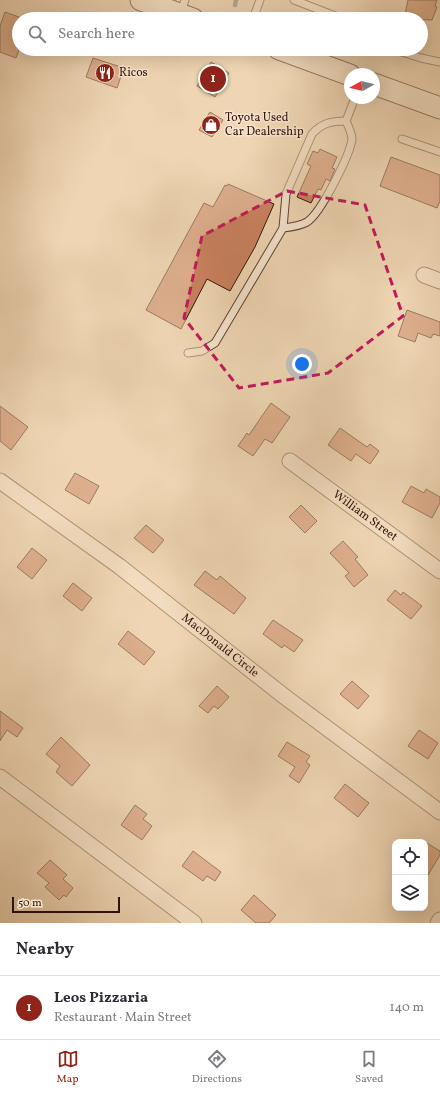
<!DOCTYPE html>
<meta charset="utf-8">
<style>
body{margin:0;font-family:Vollkorn,serif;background:#f2f2f3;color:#2b2b33}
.controls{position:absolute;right:12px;bottom:12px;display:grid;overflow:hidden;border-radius:8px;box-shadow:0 4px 16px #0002}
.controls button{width:36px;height:36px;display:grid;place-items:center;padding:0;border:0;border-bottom:1px solid #e1e1e2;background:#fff;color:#2b2b33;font:20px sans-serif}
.compass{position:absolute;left:344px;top:68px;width:36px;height:36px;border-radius:50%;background:#fff;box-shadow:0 4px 16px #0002;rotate:262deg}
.scale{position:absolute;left:12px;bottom:10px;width:108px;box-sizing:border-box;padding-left:4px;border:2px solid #311308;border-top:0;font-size:11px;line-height:14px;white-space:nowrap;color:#311308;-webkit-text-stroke:3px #f5e4ce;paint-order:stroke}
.you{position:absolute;left:302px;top:364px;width:14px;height:14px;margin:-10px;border:3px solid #fff;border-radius:50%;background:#1a73e8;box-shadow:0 0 0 6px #1a73e833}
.badge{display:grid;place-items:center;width:26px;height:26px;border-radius:50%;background:#8f2418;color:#fff;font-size:13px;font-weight:700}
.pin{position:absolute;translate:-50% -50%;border:2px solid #fff;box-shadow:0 1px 4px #0006}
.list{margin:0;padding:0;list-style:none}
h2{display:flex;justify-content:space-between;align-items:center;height:52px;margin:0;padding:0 16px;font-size:17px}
h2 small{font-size:13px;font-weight:400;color:#7c7c81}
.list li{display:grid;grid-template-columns:26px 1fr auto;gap:12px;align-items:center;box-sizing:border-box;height:64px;padding:0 16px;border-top:1px solid #e1e1e2}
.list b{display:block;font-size:15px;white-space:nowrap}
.list p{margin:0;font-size:13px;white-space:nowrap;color:#7c7c81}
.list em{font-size:13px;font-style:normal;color:#7c7c81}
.icon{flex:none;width:22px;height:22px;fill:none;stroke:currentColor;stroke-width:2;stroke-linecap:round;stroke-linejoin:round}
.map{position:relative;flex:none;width:440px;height:923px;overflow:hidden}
.search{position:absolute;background:#fff;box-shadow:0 4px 16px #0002;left:12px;right:12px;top:12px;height:44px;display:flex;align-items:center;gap:10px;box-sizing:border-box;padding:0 14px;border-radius:22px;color:#7c7c81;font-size:15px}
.sheet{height:116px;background:#fff}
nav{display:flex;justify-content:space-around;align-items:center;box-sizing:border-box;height:56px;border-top:1px solid #e1e1e2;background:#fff;font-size:11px;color:#7c7c81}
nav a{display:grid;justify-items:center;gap:2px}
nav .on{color:#8f2418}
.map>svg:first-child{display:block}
</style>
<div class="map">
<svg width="440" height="923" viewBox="0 0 440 923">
<rect width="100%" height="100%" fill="#efd6b3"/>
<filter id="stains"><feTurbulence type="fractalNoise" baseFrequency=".005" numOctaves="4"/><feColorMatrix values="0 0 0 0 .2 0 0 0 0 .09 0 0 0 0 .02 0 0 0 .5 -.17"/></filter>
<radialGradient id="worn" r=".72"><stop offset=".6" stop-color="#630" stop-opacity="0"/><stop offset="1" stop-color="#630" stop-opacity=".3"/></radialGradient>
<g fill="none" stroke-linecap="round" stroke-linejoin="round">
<path stroke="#71766e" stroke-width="4.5" d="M 235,5 L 236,0"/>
</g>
<g fill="#ca815f" stroke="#311308">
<path d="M 408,0 L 437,0 L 435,6 L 437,7 L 432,20 L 404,19 Z"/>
<path d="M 5,12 L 19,17 L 19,50 L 16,58 L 0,52 L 0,26 Z"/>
<path d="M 93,58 L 124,68 L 117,88 L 86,77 Z"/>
<path d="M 211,62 L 229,73 L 215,97 L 197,86 Z"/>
<path d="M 210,112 L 223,120 L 212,137 L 199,130 Z"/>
<path d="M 320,149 L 337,157 L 332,168 L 335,169 L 330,181 L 326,179 L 321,190 L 318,189 L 311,203 L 297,197 L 311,166 L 307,164 L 313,151 L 318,153 Z"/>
<path d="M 391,157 L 440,175 L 440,201 L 437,208 L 380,186 Z"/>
<path d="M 228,184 L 274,204 L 255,247 L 230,291 L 207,279 L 181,329 L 146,310 L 204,203 L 213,207 L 225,185 L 227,186 Z"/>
<path d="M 407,310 L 440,322 L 440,336 L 433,334 L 431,338 L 418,333 L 415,342 L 398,336 Z"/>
<path d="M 271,403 L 290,417 L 272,443 L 265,439 L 253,456 L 238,446 L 247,433 L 249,435 Z"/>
<path d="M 0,406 L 28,427 L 11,450 L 0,441 Z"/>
<path d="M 340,428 L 367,447 L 370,444 L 379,451 L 370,464 L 356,454 L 351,461 L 328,445 Z"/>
<path d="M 75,473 L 99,486 L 89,504 L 65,490 Z"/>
<path d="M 411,486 L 424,493 L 426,489 L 440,497 L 440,503 L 432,518 L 402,502 Z"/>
<path d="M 301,505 L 317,521 L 305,533 L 289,517 Z"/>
<path d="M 146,525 L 164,540 L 153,553 L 134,538 Z"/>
<path d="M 343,541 L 358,557 L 355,559 L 368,575 L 354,587 L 345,576 L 349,573 L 330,553 Z"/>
<path d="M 32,548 L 47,560 L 32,579 L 17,567 Z"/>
<path d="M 205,571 L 217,580 L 220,576 L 246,598 L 234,614 L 194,585 Z"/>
<path d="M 73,583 L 92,598 L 82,611 L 63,596 Z"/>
<path d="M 395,590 L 401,595 L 403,592 L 422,606 L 411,619 L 387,600 Z"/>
<path d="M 273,620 L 303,640 L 294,652 L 284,645 L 282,648 L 263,634 Z"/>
<path d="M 128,631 L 155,652 L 144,665 L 118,644 Z"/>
<path d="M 352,681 L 369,696 L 358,709 L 340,694 Z"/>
<path d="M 217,686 L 229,697 L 218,709 L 214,706 L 208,713 L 199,706 Z"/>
<path d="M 0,711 L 23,728 L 17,737 L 7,730 L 0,741 Z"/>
<path d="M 419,730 L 438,743 L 428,759 L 408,746 Z"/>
<path d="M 61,737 L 90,765 L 72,786 L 56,772 L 60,766 L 46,754 Z"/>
<path d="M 287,742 L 310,756 L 306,762 L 310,765 L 299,783 L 289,776 L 295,767 L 278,756 Z"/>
<path d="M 345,784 L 369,803 L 358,817 L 334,798 Z"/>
<path d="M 135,805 L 147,814 L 143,819 L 152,826 L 142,840 L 121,825 Z"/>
<path d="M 425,842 L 440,851 L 440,855 L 425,880 Z"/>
<path d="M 193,851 L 221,872 L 215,881 L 207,876 L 203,881 L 182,866 Z"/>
<path d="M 50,860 L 67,875 L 63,879 L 73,888 L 66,897 L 64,895 L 59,900 L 45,887 L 49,883 L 37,873 Z"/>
<path d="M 254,895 L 276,915 L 269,923 L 256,923 L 241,910 Z"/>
</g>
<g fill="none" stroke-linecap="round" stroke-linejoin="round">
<defs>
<g id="lane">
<path d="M 294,0 L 343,19"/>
<path d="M 181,12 L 185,0"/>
<path d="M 253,19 L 260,0"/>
<path d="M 392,49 L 421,58 L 440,62"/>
<path d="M 402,139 L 440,152"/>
<path d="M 283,228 C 292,227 300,226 307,222 C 321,213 350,155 352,139 C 352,133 348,126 346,121 L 355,98"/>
<path d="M 188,353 L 202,351 L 215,343 L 283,228 L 286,194 L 312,134 C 322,123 331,121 346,121"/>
</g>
<g id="street">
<path d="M 424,275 L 440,281"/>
<path id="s1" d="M 290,461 L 440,571"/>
<path id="s2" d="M 0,481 L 119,566 L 285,697 L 440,812"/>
<path d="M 0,777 L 194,923"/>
<path d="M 438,923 L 440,920"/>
</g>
<g id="secondary">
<path d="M 141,0 L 193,19"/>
<path d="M 279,49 L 350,75"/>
<path d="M 374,84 L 440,108"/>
</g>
</defs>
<use href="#lane" stroke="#604433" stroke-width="9"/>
<use href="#street" stroke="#604433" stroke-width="17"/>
<use href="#secondary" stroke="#311308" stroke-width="23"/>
<use href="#lane" stroke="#f5e4ce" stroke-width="7"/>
<use href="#street" stroke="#f5e4ce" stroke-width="15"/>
<use href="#secondary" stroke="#f5e4ce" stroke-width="21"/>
</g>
<path d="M0 0H440V923H0ZM 287,191 L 365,205 L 403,316 L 328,373 L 239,388 L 184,318 L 202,236 Z" fill="#efd6b3" fill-opacity=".55" fill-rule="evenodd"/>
<path fill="none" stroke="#c2185b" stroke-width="3" stroke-dasharray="8 5" stroke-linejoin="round" d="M 287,191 L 365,205 L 403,316 L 328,373 L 239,388 L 184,318 L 202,236 Z"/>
<defs>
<symbol id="restaurant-disc" viewBox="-11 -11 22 22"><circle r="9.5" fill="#8f2418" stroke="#f5e4ce"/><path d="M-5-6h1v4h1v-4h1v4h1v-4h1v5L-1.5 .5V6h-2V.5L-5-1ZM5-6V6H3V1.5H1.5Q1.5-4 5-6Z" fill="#fff"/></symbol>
<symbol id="shop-disc" viewBox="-11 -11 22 22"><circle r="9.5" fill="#8f2418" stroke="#f5e4ce"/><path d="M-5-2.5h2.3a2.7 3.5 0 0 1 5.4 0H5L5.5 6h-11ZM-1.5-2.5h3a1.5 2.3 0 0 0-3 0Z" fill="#fff"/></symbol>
</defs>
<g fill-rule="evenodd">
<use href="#restaurant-disc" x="94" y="62" width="22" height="22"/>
<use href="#shop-disc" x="200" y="114" width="22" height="22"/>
</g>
<g text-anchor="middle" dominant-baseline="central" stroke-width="3" stroke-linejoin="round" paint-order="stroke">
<g font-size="12" fill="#311308" stroke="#f5e4ce" text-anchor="start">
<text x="119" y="73">Ricos</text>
<text x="225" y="118">Toyota Used<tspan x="225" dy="14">Car Dealership</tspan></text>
</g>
<g font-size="12" fill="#311308" stroke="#f5e4ce">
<text stroke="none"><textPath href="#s1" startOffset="93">William Street</textPath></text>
<text stroke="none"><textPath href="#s2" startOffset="275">MacDonald Circle</textPath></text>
</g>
</g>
<rect width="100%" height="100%" filter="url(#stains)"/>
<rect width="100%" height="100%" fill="url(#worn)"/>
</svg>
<div class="controls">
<button><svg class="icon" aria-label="locate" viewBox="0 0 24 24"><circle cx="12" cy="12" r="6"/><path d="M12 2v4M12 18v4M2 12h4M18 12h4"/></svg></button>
<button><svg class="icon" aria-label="layers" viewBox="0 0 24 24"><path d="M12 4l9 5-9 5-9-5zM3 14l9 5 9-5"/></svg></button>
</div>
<svg class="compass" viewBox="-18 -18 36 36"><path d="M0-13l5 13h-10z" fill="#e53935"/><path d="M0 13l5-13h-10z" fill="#7c7c81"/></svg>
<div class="scale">50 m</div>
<div class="you"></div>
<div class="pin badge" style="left:213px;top:79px">1</div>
<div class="search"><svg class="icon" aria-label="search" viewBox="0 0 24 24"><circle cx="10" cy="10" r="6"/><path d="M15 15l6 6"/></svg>Search here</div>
</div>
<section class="sheet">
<h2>Nearby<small></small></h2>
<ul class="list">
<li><span class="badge">1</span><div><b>Leos Pizzaria</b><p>Restaurant · Main Street</p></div><em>140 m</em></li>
</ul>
</section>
<nav>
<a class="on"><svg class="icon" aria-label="map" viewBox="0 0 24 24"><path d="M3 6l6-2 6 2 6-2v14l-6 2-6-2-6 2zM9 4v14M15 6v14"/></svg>Map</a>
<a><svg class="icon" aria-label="directions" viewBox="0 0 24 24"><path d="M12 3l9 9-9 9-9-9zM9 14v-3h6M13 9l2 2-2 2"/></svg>Directions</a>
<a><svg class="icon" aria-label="saved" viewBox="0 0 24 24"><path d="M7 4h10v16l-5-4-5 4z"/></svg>Saved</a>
</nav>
